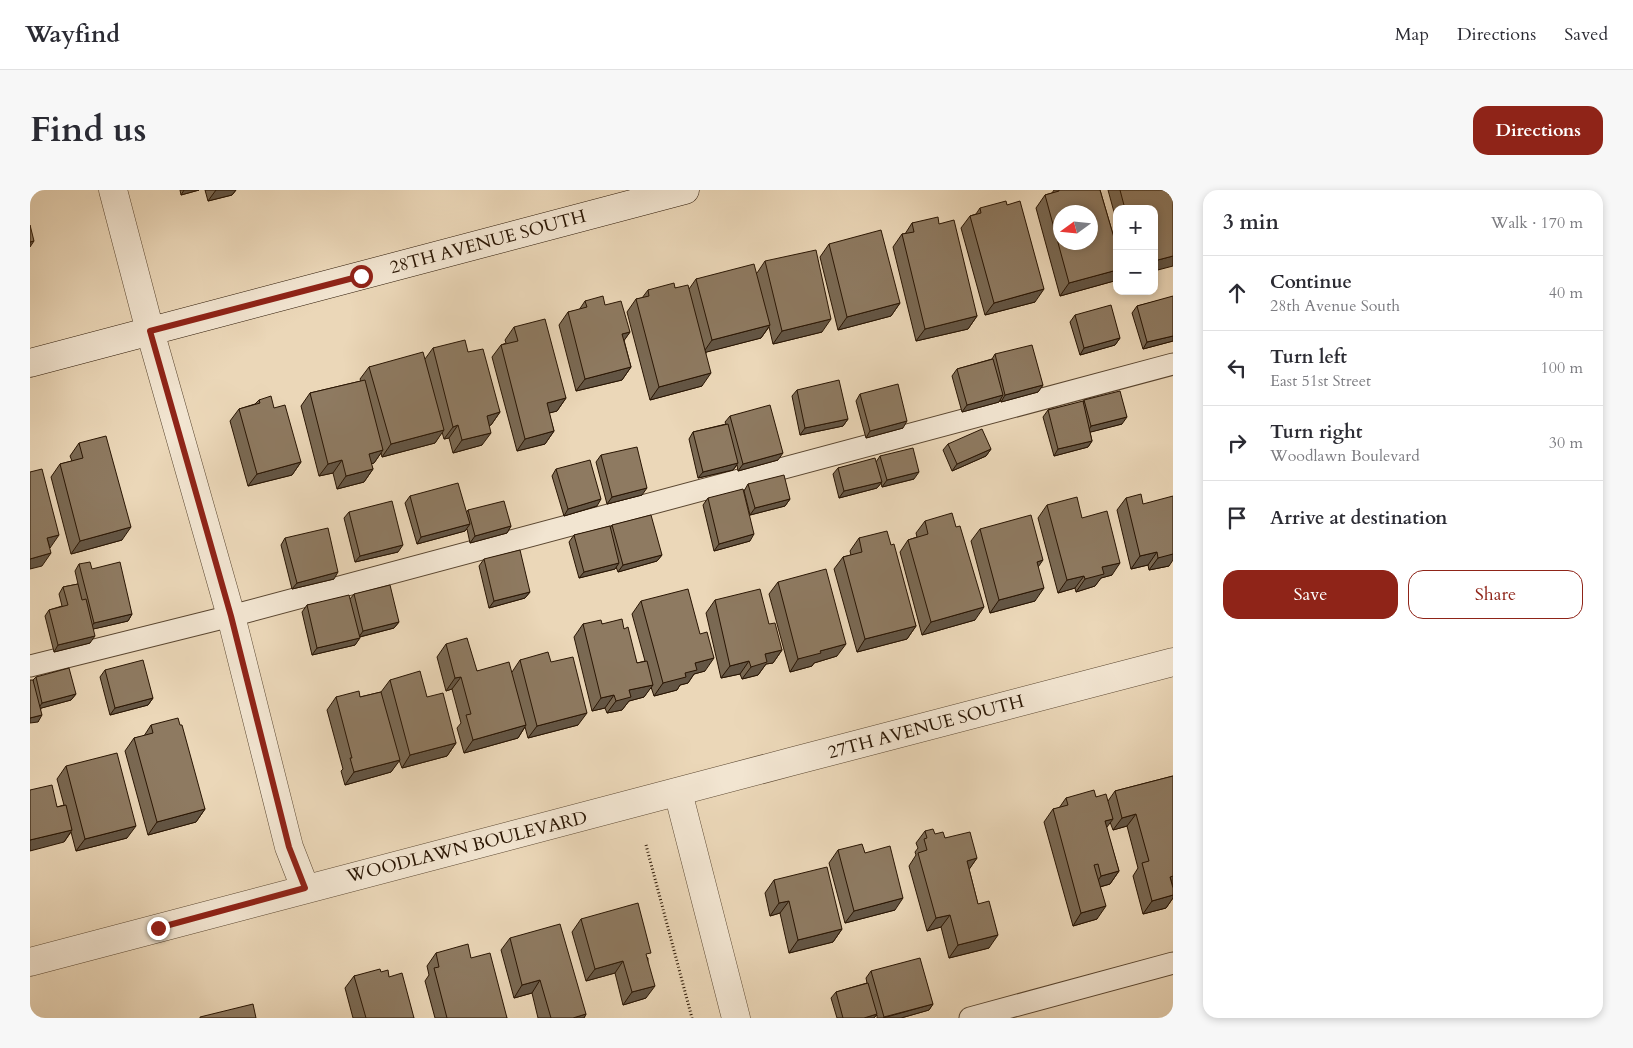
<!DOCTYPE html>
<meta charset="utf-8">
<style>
body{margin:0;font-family:Cardo,serif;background:#f7f7f7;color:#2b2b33}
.controls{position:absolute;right:15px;top:15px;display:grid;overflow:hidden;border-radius:10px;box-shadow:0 2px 8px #0003}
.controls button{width:45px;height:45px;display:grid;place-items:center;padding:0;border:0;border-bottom:1px solid #e1e1e2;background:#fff;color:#2b2b33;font:25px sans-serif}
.compass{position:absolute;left:1023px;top:15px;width:45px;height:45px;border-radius:50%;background:#fff;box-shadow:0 2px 8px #0003;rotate:255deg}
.stop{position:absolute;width:15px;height:15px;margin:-11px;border:4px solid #8f2418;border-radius:50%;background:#fff}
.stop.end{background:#8f2418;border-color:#fff;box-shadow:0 1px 5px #0008}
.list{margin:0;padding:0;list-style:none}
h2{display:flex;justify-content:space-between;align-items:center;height:65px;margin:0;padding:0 20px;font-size:21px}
h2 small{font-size:16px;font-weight:400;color:#7c7c81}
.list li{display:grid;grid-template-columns:32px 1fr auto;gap:15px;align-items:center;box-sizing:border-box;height:75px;padding:0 20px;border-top:1px solid #e1e1e2}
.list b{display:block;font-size:19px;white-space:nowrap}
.list p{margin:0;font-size:16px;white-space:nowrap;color:#7c7c81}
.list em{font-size:16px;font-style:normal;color:#7c7c81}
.actions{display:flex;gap:10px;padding:15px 20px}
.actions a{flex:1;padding:11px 0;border:1px solid #8f2418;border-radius:15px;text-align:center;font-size:18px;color:#8f2418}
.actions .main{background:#8f2418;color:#fff}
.icon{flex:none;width:28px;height:28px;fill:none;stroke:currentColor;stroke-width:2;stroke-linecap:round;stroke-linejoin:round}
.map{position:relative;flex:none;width:1143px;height:828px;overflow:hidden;border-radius:15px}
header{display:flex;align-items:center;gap:30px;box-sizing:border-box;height:70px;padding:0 25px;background:#fff;border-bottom:1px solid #e1e1e2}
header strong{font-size:24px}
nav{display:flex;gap:28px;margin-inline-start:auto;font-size:18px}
.intro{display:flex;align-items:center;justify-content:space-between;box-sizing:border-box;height:120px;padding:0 30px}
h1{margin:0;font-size:35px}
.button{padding:12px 22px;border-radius:15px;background:#8f2418;color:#fff;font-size:18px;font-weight:700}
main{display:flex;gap:30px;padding:0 30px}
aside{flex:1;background:#fff;border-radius:15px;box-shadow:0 2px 8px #0003}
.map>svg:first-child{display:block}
</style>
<header>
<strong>Wayfind</strong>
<nav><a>Map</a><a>Directions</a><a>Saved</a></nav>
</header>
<div class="intro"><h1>Find us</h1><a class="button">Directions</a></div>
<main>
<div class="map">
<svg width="1143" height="828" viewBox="0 0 1143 828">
<rect width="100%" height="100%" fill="#ebd7b8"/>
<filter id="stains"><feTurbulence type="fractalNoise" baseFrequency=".004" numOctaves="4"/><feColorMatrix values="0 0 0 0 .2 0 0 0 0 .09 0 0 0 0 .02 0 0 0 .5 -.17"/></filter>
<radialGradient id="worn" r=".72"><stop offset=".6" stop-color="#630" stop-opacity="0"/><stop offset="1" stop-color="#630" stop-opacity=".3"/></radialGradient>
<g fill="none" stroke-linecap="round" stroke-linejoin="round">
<defs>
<g id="lane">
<path d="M 0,476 L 201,426 L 1143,174"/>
<path d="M 940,828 L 1143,773"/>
</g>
<g id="street">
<path d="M 83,0 L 120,141 L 201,426 L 259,657 L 275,698"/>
<path d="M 648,602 L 706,828"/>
<path d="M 0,772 C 380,670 762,572 1143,472"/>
</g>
<path id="secondary" d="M 0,173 L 655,0"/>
</defs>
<use href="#lane" stroke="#5a4630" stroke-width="23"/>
<use href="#street" stroke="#5a4630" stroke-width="29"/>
<use href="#secondary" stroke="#291503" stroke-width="29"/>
<path stroke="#291503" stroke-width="3" stroke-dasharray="1 2.5" stroke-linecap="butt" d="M 616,655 L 662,828"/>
<use href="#lane" stroke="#f2e5d1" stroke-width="21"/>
<use href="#street" stroke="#f2e5d1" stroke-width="28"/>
<use href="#secondary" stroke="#f2e5d1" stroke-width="28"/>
</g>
<g fill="#7a6953" stroke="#291503">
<path d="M 150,0 L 169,0 L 151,5 Z"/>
<path d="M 175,0 L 206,0 L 202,5 L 178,11 Z"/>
<path d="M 1024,0 L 1070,0 L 1087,58 L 1087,86 L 1084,91 L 1030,106 L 1006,18 L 1015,5 L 1022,3 Z"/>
<path d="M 1078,0 L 1143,0 L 1124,19 L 1087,19 L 1087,33 Z"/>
<path d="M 950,18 L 1005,112 L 955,125 L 931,38 L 940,26 L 946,24 Z"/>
<path d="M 882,33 L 909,34 L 947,126 L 938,139 L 886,151 L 863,57 L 872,44 L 875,44 Z"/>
<path d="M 799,54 L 870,113 L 861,126 L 808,140 L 790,67 Z"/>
<path d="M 735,71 L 792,142 L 743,154 L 739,137 L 731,148 L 676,162 L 672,196 L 620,210 L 597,122 L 606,109 L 612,108 L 618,100 L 645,98 L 659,99 L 666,89 L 727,83 Z"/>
<path d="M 1143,107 L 1143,151 L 1113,159 L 1102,123 L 1107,116 Z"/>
<path d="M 555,111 L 575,115 L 600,142 L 594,150 L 601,177 L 592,190 L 546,201 L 529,135 L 538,122 L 549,120 Z"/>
<path d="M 1045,125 L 1090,148 L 1085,155 L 1050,165 L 1040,132 Z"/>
<path d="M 484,137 L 536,208 L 527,221 L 519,223 L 524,241 L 515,254 L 487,261 L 462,167 L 471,155 L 476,153 L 475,150 Z"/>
<path d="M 403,158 L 438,162 L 470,222 L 461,235 L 459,235 L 452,255 L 423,263 L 419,248 L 414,249 L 412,242 L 405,253 L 352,267 L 351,263 L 344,273 L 341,274 L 343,279 L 334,292 L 307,299 L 303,283 L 289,286 L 271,216 L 280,203 L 331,191 L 330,189 L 339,177 L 395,169 Z"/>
<path d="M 965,164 L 1013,195 L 1008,202 L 971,212 L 970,210 L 969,212 L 932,222 L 922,186 L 927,179 L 962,169 Z"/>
<path d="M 767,200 L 818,229 L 813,236 L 770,245 L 762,206 Z"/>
<path d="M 830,204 L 873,238 L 836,248 L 826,211 Z"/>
<path d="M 229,210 L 244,218 L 271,272 L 262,285 L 218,296 L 200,231 L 209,219 L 225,214 Z"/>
<path d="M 1054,210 L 1092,234 L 1060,242 L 1062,251 L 1058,257 L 1024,266 L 1013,227 L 1018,220 L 1053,212 Z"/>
<path d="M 700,226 L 748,270 L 708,281 L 707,275 L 703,280 L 668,288 L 659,249 L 663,242 L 696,234 L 695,232 Z"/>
<path d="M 49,253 L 92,350 L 41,364 L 21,287 L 30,274 L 42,271 L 40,266 Z"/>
<path d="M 918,254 L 961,259 L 956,266 L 922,281 L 913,260 Z"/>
<path d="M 571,265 L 612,305 L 577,314 L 566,272 Z"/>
<path d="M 850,266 L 884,289 L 852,297 L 851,293 L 847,298 L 809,308 L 803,284 L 808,278 L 846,272 Z"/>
<path d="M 526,279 L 567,316 L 534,326 L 522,286 Z"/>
<path d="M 718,294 L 760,309 L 755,316 L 720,325 L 714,301 Z"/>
<path d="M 380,306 L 436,323 L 438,320 L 481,336 L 477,343 L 440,353 L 437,339 L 435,341 L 387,354 L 375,313 Z"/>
<path d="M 678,308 L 720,351 L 684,361 L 673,315 Z"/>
<path d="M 1096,308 L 1113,314 L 1139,376 L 1119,380 L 1118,375 L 1101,379 L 1087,320 Z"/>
<path d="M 1017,315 L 1052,328 L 1082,385 L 1071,388 L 1065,396 L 1046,402 L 1045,398 L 1028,403 L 1008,328 Z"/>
<path d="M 319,322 L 368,362 L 325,372 L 314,328 Z"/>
<path d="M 895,331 L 945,430 L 892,445 L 870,362 L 878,350 L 887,347 L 886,343 Z"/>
<path d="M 582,335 L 632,365 L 627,371 L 588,382 L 586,377 L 585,379 L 549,388 L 539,352 L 544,345 L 580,338 Z"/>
<path d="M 950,339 L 1008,378 L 1005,411 L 960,423 L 941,351 Z"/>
<path d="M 255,348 L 304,389 L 262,399 L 251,355 Z"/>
<path d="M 829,348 L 861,355 L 886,436 L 877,449 L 827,462 L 804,379 L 813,367 L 821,365 L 820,361 Z"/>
<path d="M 454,369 L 500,402 L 495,408 L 459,418 L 449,376 Z"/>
<path d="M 49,374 L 62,379 L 102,424 L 98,431 L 63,439 L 60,453 L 24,462 L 15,426 L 19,420 L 32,416 L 29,404 L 33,397 L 48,394 L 45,381 Z"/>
<path d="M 748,392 L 807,466 L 784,473 L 782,476 L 760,482 L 739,404 Z"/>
<path d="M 324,404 L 369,432 L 364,438 L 330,447 L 325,455 L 282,465 L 272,422 L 277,415 L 320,409 Z"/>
<path d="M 685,410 L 739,434 L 752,460 L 743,473 L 736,474 L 728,485 L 712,489 L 710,484 L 691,488 L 676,423 Z"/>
<path d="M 611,411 L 675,481 L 664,484 L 658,493 L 650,495 L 647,500 L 624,506 L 621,497 L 614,507 L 599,511 L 592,520 L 577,523 L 575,518 L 562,521 L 544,447 L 553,434 L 572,434 L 594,439 L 607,473 L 615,471 L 602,424 Z"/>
<path d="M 416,454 L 447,481 L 482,482 L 490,470 L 521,472 L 548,535 L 498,548 L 495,537 L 488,548 L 434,563 L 427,538 L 431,533 L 422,499 L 416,501 L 407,467 Z"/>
<path d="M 75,480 L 123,508 L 118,515 L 80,525 L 70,487 Z"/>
<path d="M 6,487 L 46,504 L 41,510 L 11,518 L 8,532 L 3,490 Z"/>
<path d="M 360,490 L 397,507 L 426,553 L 417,566 L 372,578 L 369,570 L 361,582 L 315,595 L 311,581 L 313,579 L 297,520 L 306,507 L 330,507 L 351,502 Z"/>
<path d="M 121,535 L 175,619 L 166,632 L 118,645 L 95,561 L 104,548 L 114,546 Z"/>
<path d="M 36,576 L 97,648 L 46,661 L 41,642 L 34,652 L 27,617 L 34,615 L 27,589 Z"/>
<path d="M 1143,586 L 1143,708 L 1136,718 L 1113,724 L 1103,686 L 1108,678 L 1097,636 L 1083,640 L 1080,632 L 1076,637 L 1089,681 L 1080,694 L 1070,697 L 1067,729 L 1043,736 L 1014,632 L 1023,619 L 1029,618 L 1036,608 L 1066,607 L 1078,611 L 1085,601 Z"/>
<path d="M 895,641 L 915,648 L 947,668 L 939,679 L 959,758 L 919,768 L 911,737 L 897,741 L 879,676 L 886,665 L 885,662 L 888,658 L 886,653 Z"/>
<path d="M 808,660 L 835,663 L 865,720 L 815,733 L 799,673 Z"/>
<path d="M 744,690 L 812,739 L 803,752 L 759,763 L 750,723 L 740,726 L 735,703 Z"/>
<path d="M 551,729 L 618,768 L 616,808 L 593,815 L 585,783 L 556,791 L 542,742 Z"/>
<path d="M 480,748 L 556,824 L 554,828 L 508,828 L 502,803 L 484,808 L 471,760 Z"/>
<path d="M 406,763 L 441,768 L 477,828 L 405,828 L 395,791 L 399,785 L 397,776 Z"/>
<path d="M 841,781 L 903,814 L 899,820 L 871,828 L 847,828 L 847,825 L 844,828 L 807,828 L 801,808 L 806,802 L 837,793 L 836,788 Z"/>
<path d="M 351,782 L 384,828 L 323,828 L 315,798 L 324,786 Z"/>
</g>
<g fill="#635544" stroke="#291503">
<path d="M 154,0 L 169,0 L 151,5 Z"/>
<path d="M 186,0 L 206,0 L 202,5 L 178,11 Z"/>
<path d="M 4,51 L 0,57 L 0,52 Z"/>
<path d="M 1143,66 L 1143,76 L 1124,81 L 1124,71 Z"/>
<path d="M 1087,80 L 1087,86 L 1084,91 L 1030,106 L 1039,93 Z"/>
<path d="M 1014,99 L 1005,112 L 955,125 L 964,113 Z"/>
<path d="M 870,113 L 861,126 L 808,140 L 817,127 Z"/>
<path d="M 947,126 L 938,139 L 886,151 L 895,139 Z"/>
<path d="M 801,129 L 792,142 L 743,154 L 752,141 Z"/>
<path d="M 740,135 L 731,148 L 673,163 L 682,150 Z"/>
<path d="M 600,142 L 591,155 L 592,144 Z"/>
<path d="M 1143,146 L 1143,151 L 1113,159 L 1117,152 Z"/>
<path d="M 1090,148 L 1085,155 L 1050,165 L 1054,158 Z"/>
<path d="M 601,177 L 592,190 L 546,201 L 555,189 Z"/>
<path d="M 681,183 L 672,196 L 620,210 L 629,197 Z"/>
<path d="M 1013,195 L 1008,202 L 971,212 L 975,205 Z"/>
<path d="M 973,205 L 969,212 L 932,222 L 937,215 Z"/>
<path d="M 536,208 L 527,221 L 508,226 L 517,213 Z"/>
<path d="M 470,222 L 461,235 L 448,239 L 457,226 Z"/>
<path d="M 1097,227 L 1092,234 L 1057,243 L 1061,236 Z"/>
<path d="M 818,229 L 813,236 L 770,245 L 775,238 Z"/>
<path d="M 877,231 L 873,238 L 836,248 L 840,241 Z"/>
<path d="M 428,235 L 419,248 L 414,249 L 423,237 Z"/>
<path d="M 414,240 L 405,253 L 352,267 L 361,254 Z"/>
<path d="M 524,241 L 515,254 L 487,261 L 495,249 Z"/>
<path d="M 461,243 L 452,255 L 423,263 L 432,250 Z"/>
<path d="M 1062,251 L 1058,257 L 1024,266 L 1028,259 Z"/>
<path d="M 961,259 L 956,266 L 922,281 L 927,274 Z"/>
<path d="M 353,260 L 344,273 L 330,277 L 339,264 Z"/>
<path d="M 753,263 L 748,270 L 708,281 L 713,274 Z"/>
<path d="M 312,270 L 303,283 L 289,286 L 298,274 Z"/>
<path d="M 271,272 L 262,285 L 218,296 L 227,284 Z"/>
<path d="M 708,273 L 703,280 L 668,288 L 673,282 Z"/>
<path d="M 343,279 L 334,292 L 307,299 L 316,286 Z"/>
<path d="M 889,282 L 884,289 L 852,297 L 857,290 Z"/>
<path d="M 852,292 L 847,298 L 809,308 L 814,301 Z"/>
<path d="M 617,298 L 612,305 L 577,314 L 582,307 Z"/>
<path d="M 571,309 L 567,316 L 534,326 L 538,319 Z"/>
<path d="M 760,309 L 755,316 L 720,325 L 725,318 Z"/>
<path d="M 440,334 L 435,341 L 387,354 L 391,347 Z"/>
<path d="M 481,336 L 477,343 L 440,353 L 445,346 Z"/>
<path d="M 101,337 L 92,350 L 41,364 L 50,351 Z"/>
<path d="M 724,344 L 720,351 L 684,361 L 689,354 Z"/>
<path d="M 29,345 L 20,358 L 17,348 Z"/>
<path d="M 373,355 L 368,362 L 325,372 L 330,366 Z"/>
<path d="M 1143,359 L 1143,370 L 1139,376 L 1119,380 L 1128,368 Z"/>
<path d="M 1127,362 L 1118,375 L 1101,379 L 1110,366 Z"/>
<path d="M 21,363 L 12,376 L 0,379 L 0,369 Z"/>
<path d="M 632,365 L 627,371 L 588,382 L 593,375 Z"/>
<path d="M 1013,370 L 1004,383 L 1007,372 Z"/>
<path d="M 589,373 L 585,379 L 549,388 L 554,382 Z"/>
<path d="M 1090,373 L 1082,385 L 1071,388 L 1065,396 L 1046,402 L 1055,389 L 1072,377 Z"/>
<path d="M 308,382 L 304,389 L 262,399 L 267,393 Z"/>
<path d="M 1054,386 L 1045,398 L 1028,403 L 1037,390 Z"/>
<path d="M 1014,398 L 1005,411 L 960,423 L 969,410 Z"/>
<path d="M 500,402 L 495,408 L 459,418 L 464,411 Z"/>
<path d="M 954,417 L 945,430 L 892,445 L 901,432 Z"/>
<path d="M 102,424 L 98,431 L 59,440 L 64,433 Z"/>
<path d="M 369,432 L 364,438 L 329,447 L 333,441 Z"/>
<path d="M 886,436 L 877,449 L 827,462 L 835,449 Z"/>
<path d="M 65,446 L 60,453 L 24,462 L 28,455 Z"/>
<path d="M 330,448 L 325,455 L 282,465 L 287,458 Z"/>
<path d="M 816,454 L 807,466 L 784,473 L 782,476 L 760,482 L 768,469 L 790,461 Z"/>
<path d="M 752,460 L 743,473 L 736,474 L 728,485 L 712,489 L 721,477 L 735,464 Z"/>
<path d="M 684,468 L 675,481 L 664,484 L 658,493 L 650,495 L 647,500 L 624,506 L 633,493 L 655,483 L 665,473 Z"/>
<path d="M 719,471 L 710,484 L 691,488 L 700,476 Z"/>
<path d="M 431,487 L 422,499 L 416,501 L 425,488 Z"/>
<path d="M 623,495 L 614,507 L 599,511 L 592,520 L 577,523 L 586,511 L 599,500 Z"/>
<path d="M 46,504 L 41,510 L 8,519 L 12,513 Z"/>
<path d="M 584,505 L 575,518 L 562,521 L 571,508 Z"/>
<path d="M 123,508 L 118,515 L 80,525 L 85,518 Z"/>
<path d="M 557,523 L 548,535 L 498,548 L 507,536 Z"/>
<path d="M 12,525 L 8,532 L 0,533 L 0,528 Z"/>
<path d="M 496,535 L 488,548 L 434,563 L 443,550 Z"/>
<path d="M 426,553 L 417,566 L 372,578 L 380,565 Z"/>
<path d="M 370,570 L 361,582 L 315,595 L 324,582 Z"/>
<path d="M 175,619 L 166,632 L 118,645 L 127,632 Z"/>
<path d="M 1106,624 L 1097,636 L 1083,640 L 1092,628 Z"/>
<path d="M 1083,629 L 1074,641 L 1075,631 Z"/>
<path d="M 106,636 L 97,648 L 46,661 L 55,649 Z"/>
<path d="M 42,640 L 34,652 L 0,661 L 0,650 Z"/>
<path d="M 947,668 L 938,681 L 937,671 Z"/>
<path d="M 1089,681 L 1080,694 L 1062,699 L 1071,686 Z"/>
<path d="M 1143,686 L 1143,697 L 1140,687 Z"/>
<path d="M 1143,705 L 1143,708 L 1136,718 L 1113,724 L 1122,711 Z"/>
<path d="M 873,708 L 865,720 L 815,733 L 824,721 Z"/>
<path d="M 759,711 L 750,723 L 740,726 L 749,713 Z"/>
<path d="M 1076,716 L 1067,729 L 1043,736 L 1051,723 Z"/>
<path d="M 920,725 L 911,737 L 897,741 L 906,728 Z"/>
<path d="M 812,739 L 803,752 L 759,763 L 768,750 Z"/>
<path d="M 968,745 L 959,758 L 919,768 L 928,755 Z"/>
<path d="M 593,771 L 585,783 L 556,791 L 565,779 Z"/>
<path d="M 510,790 L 502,803 L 484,808 L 492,795 Z"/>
<path d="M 625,796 L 616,808 L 593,815 L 602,802 Z"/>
<path d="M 903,814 L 899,820 L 871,828 L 853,828 Z"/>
<path d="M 556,824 L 554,828 L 543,828 Z"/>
<path d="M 847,824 L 844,828 L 834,828 Z"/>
</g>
<g fill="#8e7a61" stroke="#291503" fill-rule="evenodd">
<path d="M 1029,0 L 1070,0 L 1087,58 L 1087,80 L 1039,93 L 1015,5 L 1029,1 ZM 1030,22 L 1060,22 L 1060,52 L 1030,52 Z"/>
<path d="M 1090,0 L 1143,0 L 1143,66 L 1124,71 L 1124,19 L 1095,19 Z"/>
<path d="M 976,11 L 977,15 L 990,11 L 1014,99 L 964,113 L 940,26 L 951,23 L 950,18 Z"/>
<path d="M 908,27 L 909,34 L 924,30 L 947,126 L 895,139 L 872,44 L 884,42 L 882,33 Z"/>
<path d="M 0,35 L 4,51 L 0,52 Z"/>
<path d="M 851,40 L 870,113 L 817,127 L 799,54 Z"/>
<path d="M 786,60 L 801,129 L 752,141 L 735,71 Z"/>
<path d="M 724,74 L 740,135 L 682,150 L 666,89 Z"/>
<path d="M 644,93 L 645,98 L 658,95 L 681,183 L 629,197 L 606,109 L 619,106 L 618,100 Z"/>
<path d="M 573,106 L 575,115 L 591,111 L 600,142 L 592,144 L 601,177 L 555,189 L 538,122 L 557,117 L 555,111 Z"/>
<path d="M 1143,106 L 1143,146 L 1117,152 L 1107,116 Z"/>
<path d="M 1081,115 L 1090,148 L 1054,158 L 1045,125 Z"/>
<path d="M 515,129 L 536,208 L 517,213 L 524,241 L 495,249 L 471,155 L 488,151 L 484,137 Z"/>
<path d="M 435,150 L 438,162 L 453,159 L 470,222 L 457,226 L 461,243 L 432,250 L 428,235 L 423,237 L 403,158 Z"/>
<path d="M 1002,155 L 1013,195 L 975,205 L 965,164 Z"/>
<path d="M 393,162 L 414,240 L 361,254 L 339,177 Z"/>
<path d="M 963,169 L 973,205 L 937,215 L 927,179 Z"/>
<path d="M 335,190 L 353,260 L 339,264 L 343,279 L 316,286 L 312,270 L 298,274 L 280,203 Z"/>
<path d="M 809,190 L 818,229 L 775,238 L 767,200 Z"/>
<path d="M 868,194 L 877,231 L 840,241 L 830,204 Z"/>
<path d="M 1090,201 L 1097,227 L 1061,236 L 1054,210 Z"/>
<path d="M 241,206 L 244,218 L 255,215 L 271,272 L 227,284 L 209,219 L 230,213 L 229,210 Z"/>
<path d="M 1053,211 L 1062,251 L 1028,259 L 1018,220 Z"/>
<path d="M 740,215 L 753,263 L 713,274 L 700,226 Z"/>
<path d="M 698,234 L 708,273 L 673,282 L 663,242 Z"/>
<path d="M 952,239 L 961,259 L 927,274 L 918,254 Z"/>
<path d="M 76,246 L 101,337 L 50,351 L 30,274 L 53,268 L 49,253 Z"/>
<path d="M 607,257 L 617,298 L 582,307 L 571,265 Z"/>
<path d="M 883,258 L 889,282 L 857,290 L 850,266 Z"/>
<path d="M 845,268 L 852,292 L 814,301 L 808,278 Z"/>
<path d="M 560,270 L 571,309 L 538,319 L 526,279 Z"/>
<path d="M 12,279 L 29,345 L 17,348 L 21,363 L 0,369 L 0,282 Z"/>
<path d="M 754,285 L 760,309 L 725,318 L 718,294 Z"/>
<path d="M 428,293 L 440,334 L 391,347 L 380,306 Z"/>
<path d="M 713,299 L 724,344 L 689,354 L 678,308 Z"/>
<path d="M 1111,304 L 1113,314 L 1143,306 L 1143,364 L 1128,368 L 1127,362 L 1110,366 L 1096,308 Z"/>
<path d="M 1047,307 L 1052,328 L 1077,321 L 1090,373 L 1072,377 L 1074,384 L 1055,389 L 1054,386 L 1037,390 L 1017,315 Z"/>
<path d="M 362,311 L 373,355 L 330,366 L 319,322 Z"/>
<path d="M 474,311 L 481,336 L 445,346 L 438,320 Z"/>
<path d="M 922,323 L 926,337 L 930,336 L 954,417 L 901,432 L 878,350 L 898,344 L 895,331 Z"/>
<path d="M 621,325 L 632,365 L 593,375 L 582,335 Z"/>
<path d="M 1001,325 L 1013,370 L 1007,372 L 1014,398 L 969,410 L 950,339 Z"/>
<path d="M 580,336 L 589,373 L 554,382 L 544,345 Z"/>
<path d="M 298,338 L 308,382 L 267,393 L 255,348 Z"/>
<path d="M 857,341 L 861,355 L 864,354 L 886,436 L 835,449 L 813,367 L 832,362 L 829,348 Z"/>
<path d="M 490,360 L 500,402 L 464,411 L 454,369 Z"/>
<path d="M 60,372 L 62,379 L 90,372 L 102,424 L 64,433 L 49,374 Z"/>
<path d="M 796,379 L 816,454 L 790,461 L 791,463 L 768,469 L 748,392 Z"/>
<path d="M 48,394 L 52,410 L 56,409 L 65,446 L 28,455 L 19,420 L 38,415 L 33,397 Z"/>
<path d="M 360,395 L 369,432 L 333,441 L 324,404 Z"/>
<path d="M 658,399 L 670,444 L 677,442 L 684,468 L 665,473 L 667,480 L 655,483 L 656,487 L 633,493 L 611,411 Z"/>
<path d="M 730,399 L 739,434 L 745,433 L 752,460 L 735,464 L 737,472 L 721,477 L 719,471 L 700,476 L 685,410 Z"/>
<path d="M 319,405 L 330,448 L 287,458 L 277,415 Z"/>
<path d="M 592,429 L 594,439 L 598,437 L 607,473 L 617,471 L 623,495 L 599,500 L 601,507 L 586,511 L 584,505 L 571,508 L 553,434 L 571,430 L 572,434 Z"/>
<path d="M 437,448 L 447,481 L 479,472 L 496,535 L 443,550 L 436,525 L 441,524 L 431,487 L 425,488 L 416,454 Z"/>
<path d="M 518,462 L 521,472 L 543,467 L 557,523 L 507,536 L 490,470 Z"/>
<path d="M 113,470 L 123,508 L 85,518 L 75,480 Z"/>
<path d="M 39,478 L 46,504 L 12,513 L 6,487 Z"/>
<path d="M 390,481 L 397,507 L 413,503 L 426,553 L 380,565 L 360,490 Z"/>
<path d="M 0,490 L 3,490 L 12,525 L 0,528 Z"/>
<path d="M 329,501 L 330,507 L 351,502 L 370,570 L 324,582 L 320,568 L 322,568 L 306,507 Z"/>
<path d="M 148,528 L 150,535 L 152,535 L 175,619 L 127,632 L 104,548 L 123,543 L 121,535 Z"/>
<path d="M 87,563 L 106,636 L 55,649 L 36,576 Z"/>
<path d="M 1143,586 L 1143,686 L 1140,687 L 1143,698 L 1143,705 L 1122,711 L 1112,673 L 1119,671 L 1106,624 L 1092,628 L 1085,601 Z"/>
<path d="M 22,595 L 27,617 L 36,615 L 42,640 L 0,650 L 0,600 Z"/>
<path d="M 1064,600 L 1066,607 L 1076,604 L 1083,629 L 1075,631 L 1089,681 L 1071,686 L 1068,674 L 1064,675 L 1076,716 L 1051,723 L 1023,619 L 1038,615 L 1036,608 Z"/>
<path d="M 903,639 L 905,644 L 913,642 L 915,648 L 940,642 L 947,668 L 937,671 L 948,714 L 959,711 L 968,745 L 928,755 L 920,725 L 906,728 L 888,663 L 897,660 L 894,649 L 897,648 L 895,641 Z"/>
<path d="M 832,654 L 835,663 L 860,656 L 873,708 L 824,721 L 808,660 Z"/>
<path d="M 797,677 L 812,739 L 768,750 L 759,711 L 749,713 L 744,690 Z"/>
<path d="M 608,713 L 621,763 L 616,764 L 625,796 L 602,802 L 593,771 L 565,779 L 551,729 Z"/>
<path d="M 530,734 L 556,824 L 543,828 L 521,828 L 510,790 L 492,795 L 480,748 Z"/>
<path d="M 438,754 L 441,768 L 460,763 L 477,828 L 417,828 L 404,778 L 409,777 L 406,763 Z"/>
<path d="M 890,768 L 903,814 L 854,827 L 841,781 Z"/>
<path d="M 350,779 L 351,782 L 358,780 L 359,787 L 372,783 L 384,828 L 336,828 L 324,786 Z"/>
<path d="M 838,793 L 847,824 L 834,828 L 813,828 L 806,802 Z"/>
<path d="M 223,814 L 226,828 L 170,828 L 170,827 Z"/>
</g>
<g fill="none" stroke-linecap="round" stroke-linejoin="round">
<path stroke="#8f2418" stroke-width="6" d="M 128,738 L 275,698 L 259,657 L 201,426 L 120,141 L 331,86"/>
</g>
<g text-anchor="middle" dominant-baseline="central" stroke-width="4" stroke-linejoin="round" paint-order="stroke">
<g font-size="18" fill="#291503" stroke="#f2e5d1">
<text transform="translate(458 52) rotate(-15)">28TH AVENUE SOUTH</text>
<text transform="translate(896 537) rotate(-15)">27TH AVENUE SOUTH</text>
<text transform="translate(437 657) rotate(-14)">WOODLAWN BOULEVARD</text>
</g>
</g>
<rect width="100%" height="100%" filter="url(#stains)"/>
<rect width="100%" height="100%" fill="url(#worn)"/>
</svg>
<div class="controls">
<button>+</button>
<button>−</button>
</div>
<svg class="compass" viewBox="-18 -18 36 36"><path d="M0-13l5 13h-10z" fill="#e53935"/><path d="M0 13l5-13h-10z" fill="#7c7c81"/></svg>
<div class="stop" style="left:331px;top:86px"></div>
<div class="stop end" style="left:128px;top:738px"></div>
</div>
<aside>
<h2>3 min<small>Walk · 170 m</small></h2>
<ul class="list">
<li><svg class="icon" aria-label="ahead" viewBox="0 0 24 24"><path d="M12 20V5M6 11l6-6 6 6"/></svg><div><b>Continue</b><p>28th Avenue South</p></div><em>40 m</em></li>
<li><svg class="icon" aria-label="left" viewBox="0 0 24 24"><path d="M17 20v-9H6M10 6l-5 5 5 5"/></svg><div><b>Turn left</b><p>East 51st Street</p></div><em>100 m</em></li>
<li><svg class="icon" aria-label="right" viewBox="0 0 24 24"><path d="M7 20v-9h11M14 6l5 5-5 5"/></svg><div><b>Turn right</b><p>Woodlawn Boulevard</p></div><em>30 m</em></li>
<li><svg class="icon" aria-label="arrive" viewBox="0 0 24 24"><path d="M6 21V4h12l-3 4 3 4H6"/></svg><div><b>Arrive at destination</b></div></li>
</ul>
<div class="actions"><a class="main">Save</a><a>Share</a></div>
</aside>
</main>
